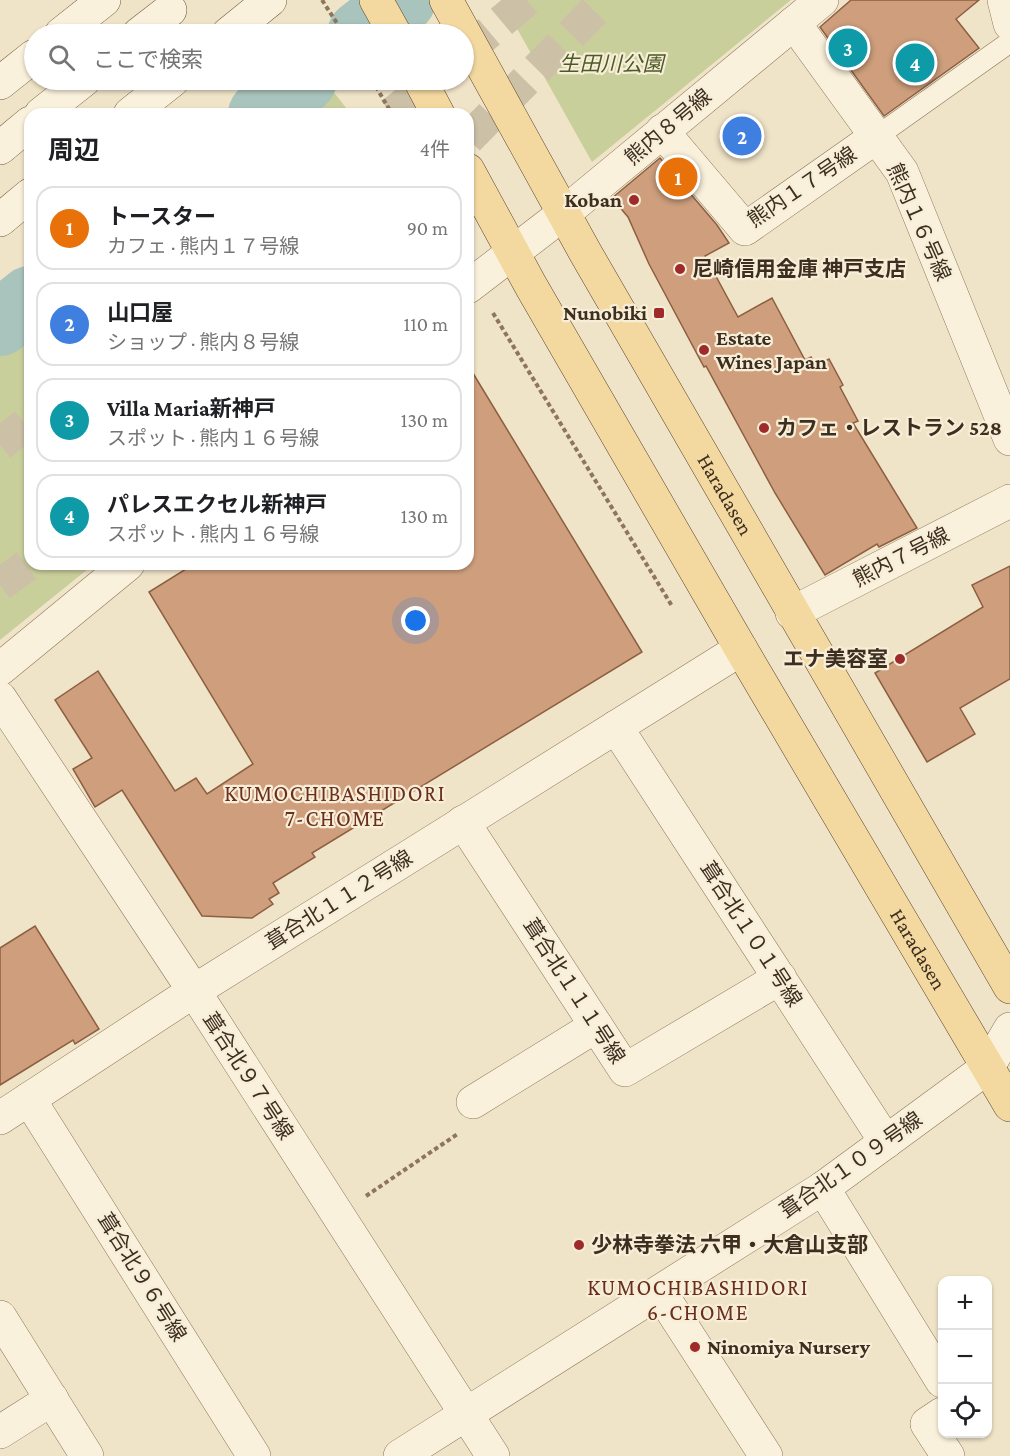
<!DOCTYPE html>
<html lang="ja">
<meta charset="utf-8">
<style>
body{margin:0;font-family:"Crimson Pro","Noto Sans JP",serif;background:#f2f2f2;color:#202124}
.controls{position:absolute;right:18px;bottom:18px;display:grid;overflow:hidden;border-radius:12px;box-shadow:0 2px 4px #0004}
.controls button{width:54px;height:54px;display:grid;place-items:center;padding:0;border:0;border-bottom:2px solid #e0e0e0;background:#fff;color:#202124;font:30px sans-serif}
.you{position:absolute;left:416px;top:621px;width:21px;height:21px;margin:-15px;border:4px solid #fff;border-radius:50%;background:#1a73e8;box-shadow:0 0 0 9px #1a73e833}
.badge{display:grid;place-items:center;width:39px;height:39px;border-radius:50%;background:#0b8043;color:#fff;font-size:20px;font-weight:700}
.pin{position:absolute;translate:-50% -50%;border:3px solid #fff;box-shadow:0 2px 6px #0006}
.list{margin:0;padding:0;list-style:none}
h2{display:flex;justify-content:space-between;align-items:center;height:78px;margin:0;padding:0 24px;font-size:26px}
h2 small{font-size:20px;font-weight:400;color:#757577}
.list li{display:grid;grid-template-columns:39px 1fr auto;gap:18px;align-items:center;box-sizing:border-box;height:84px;margin:0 12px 12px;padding:0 12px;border:2px solid #e0e0e0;border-radius:18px}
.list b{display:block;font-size:22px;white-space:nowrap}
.list p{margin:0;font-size:20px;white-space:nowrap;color:#757577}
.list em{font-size:20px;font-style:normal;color:#757577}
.icon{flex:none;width:33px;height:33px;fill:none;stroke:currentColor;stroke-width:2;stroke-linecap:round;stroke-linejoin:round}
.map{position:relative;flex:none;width:1010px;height:1456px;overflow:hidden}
.search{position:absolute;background:#fff;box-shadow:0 2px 4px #0004;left:24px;top:24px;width:450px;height:66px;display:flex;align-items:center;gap:15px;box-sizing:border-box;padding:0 21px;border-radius:33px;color:#757577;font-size:22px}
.panel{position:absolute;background:#fff;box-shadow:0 2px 4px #0004;left:24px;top:108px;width:450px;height:462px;border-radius:18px}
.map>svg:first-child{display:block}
</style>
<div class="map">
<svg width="1010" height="1456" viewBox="0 0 1010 1456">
<rect width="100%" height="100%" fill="#f0e4c8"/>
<g fill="#c9cf9b">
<path d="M 501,0 L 791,0 L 592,162 Z"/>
<path d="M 332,90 L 351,114 L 302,114 Z"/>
<path d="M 30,332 L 30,564 L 94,564 L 0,640 L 0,356 Z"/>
</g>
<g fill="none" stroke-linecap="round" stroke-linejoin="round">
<g stroke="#a9c4bc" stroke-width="66">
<path d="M 360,34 L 403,0"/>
<path d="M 261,114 L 304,80"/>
<path d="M 0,323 L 30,299"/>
</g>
</g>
<g fill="#cf9f7d" stroke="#8d5f41" stroke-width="1.5">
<path d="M 851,0 L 979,0 L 956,19 L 979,48 L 884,116 L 820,27 Z"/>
<path d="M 660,158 L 717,225 L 729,243 L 705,256 L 738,317 L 772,298 L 805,360 L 811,357 L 816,366 L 829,359 L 843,385 L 840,387 L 858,421 L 853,423 L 917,528 L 879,547 L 877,544 L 825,575 L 775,493 L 706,366 L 704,367 L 649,264 L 628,217 L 612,198 Z"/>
<path d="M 468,365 L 642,652 L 312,853 L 315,857 L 273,883 L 279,893 L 269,899 L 273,904 L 252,918 L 202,916 L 122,790 L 95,807 L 73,769 L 92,758 L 55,700 L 98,671 L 175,791 L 196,778 L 207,794 L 253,764 L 149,592 L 194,564 L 468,564 Z"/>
<path d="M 1010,566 L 1010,679 L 960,708 L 975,734 L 927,762 L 875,673 L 983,607 L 972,585 Z"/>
<path d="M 35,926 L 99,1029 L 75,1044 L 73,1040 L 0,1085 L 0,948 Z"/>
</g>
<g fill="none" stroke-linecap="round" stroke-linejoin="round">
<g stroke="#ccc0a6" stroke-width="33" stroke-dasharray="33 16" stroke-linecap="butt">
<path d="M 464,53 L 527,0"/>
<path d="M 392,114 L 433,80"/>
<path d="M 468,139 L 605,0"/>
<path d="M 0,445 L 30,420"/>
<path d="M 0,585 L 30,563"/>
</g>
<defs>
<path id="lane" d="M 876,137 L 1010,42"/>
<g id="street">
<path d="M 1004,0 L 1010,24"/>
<path d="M 794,23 L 902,172 L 1010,439"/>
<path d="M 662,131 L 745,229 L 876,137"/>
<path d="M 468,287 L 563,214 L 822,0"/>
<path d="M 792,613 L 1010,501"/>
<path d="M 0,669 L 128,564"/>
<path d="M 0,698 L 194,991 L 493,1456"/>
<path d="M 616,727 L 886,1142"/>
<path d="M 463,822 L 625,1070 L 780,978"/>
<path d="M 29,1099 L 254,1456"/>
<path d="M 473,1102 L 596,1026"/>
<path d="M 0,1118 L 194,991 L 741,649"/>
<path d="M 823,1188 L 942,1381"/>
<path d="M 660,1292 L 766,1456"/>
<path d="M 0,1317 L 87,1456"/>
<path d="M 942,1414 L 927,1424 L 948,1456"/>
<path d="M 0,1432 L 52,1399"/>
<path d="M 400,1456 L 823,1188 L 988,1067 L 1010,1029"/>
</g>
<g id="secondary">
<path d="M 61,34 L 104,0"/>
<path d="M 139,34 L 170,10"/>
<path d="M 228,34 L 270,0"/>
<path d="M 0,83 L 34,56"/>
<path d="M 41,114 L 84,80"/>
<path d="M 130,114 L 173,80"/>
<path d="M 0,148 L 30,123"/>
<path d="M 0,220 L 30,195"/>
</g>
<g id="primary">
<path d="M 376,0 L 395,34"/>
<path id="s1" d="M 446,0 L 585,252 L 1010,987"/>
<path d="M 420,80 L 438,114"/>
<path id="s2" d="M 468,170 L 531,286 L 741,649 L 1010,1105"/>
</g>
</defs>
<use href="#lane" stroke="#8d765c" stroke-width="22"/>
<use href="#street" stroke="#8d765c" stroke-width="34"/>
<use href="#secondary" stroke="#6f573f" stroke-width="34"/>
<use href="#primary" stroke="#5b4430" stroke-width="34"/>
<g stroke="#8d765c" stroke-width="4" stroke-dasharray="4.5 3" stroke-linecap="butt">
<path d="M 322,0 L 344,34"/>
<path d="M 372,80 L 392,114"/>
<path d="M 493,313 L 672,606"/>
<path d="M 366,1196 L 459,1133"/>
</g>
<use href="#lane" stroke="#faf1dc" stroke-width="21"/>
<use href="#street" stroke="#faf1dc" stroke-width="33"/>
<use href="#secondary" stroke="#faf1dc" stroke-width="33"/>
<use href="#primary" stroke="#f3d9a0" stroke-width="33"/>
</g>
<g fill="#9e2a2b" stroke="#f7eed8" stroke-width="2">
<circle cx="634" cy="200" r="6"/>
<circle cx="680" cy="269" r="6"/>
<rect x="653" y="307" width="12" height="12" rx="3"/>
<circle cx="704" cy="350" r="6"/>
<circle cx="764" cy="428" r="6"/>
<circle cx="900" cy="659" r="6"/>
<circle cx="579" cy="1245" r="6"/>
<circle cx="695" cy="1347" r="6"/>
</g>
<g text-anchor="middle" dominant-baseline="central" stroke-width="4.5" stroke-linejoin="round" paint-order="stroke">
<g font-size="21" font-style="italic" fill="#4d5a26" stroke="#f7eed8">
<text x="611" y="64">生田川公園</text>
</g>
<g font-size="21" fill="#3d2e20" stroke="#f7eed8">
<text transform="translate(668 127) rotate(-40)">熊内８号線</text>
<text transform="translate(802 187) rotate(-34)">熊内１７号線</text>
<text transform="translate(919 222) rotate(66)">熊内１６号線</text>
<text stroke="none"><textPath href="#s1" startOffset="568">Haradasen</textPath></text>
<text transform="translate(901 557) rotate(-27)">熊内７号線</text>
<text transform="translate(339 900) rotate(-32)">葺合北１１２号線</text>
<text transform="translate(751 934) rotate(57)">葺合北１０１号線</text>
<text stroke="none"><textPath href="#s2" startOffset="900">Haradasen</textPath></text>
<text transform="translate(574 991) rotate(57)">葺合北１１１号線</text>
<text transform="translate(248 1076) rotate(57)">葺合北９７号線</text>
<text transform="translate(851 1165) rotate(-35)">葺合北１０９号線</text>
<text transform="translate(142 1277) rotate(58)">葺合北９６号線</text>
</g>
<g font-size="21" font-weight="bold" fill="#3d2e20" stroke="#f7eed8" text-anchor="start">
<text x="622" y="200" text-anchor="end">Koban</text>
<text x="692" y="269">尼崎信用金庫 神戸支店</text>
<text x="647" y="313" text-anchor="end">Nunobiki</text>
<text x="716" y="338">Estate<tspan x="716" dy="24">Wines Japan</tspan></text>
<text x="776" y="428">カフェ・レストラン 528</text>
<text x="888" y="659" text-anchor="end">エナ美容室</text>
<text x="591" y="1245">少林寺拳法 六甲・大倉山支部</text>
<text x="707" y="1347">Ninomiya Nursery</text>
</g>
<g font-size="22" letter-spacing="1.5" fill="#6b2e1e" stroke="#f7eed8">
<text x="335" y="793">KUMOCHIBASHIDORI<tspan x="335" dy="25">7-CHOME</tspan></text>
<text x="698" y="1287">KUMOCHIBASHIDORI<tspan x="698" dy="25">6-CHOME</tspan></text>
</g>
</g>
</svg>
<div class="controls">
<button>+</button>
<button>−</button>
<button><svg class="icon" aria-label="locate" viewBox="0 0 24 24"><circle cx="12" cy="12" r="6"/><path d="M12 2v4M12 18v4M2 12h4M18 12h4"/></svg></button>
</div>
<div class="you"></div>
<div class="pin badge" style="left:678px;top:177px;background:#e8710a">1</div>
<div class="pin badge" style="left:742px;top:136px;background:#3f7fe0">2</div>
<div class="pin badge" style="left:848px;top:48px;background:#0f9aa8">3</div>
<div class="pin badge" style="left:915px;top:63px;background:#0f9aa8">4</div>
<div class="search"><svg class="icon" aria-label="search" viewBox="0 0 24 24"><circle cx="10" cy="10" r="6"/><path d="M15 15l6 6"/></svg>ここで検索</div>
<section class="panel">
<h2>周辺<small>4件</small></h2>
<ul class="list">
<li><span class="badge" style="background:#e8710a">1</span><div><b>トースター</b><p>カフェ · 熊内１７号線</p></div><em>90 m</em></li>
<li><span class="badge" style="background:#3f7fe0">2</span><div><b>山口屋</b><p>ショップ · 熊内８号線</p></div><em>110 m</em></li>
<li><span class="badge" style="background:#0f9aa8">3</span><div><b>Villa Maria新神戸</b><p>スポット · 熊内１６号線</p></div><em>130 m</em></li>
<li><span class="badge" style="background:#0f9aa8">4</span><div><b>パレスエクセル新神戸</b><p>スポット · 熊内１６号線</p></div><em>130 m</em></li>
</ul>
</section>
</div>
